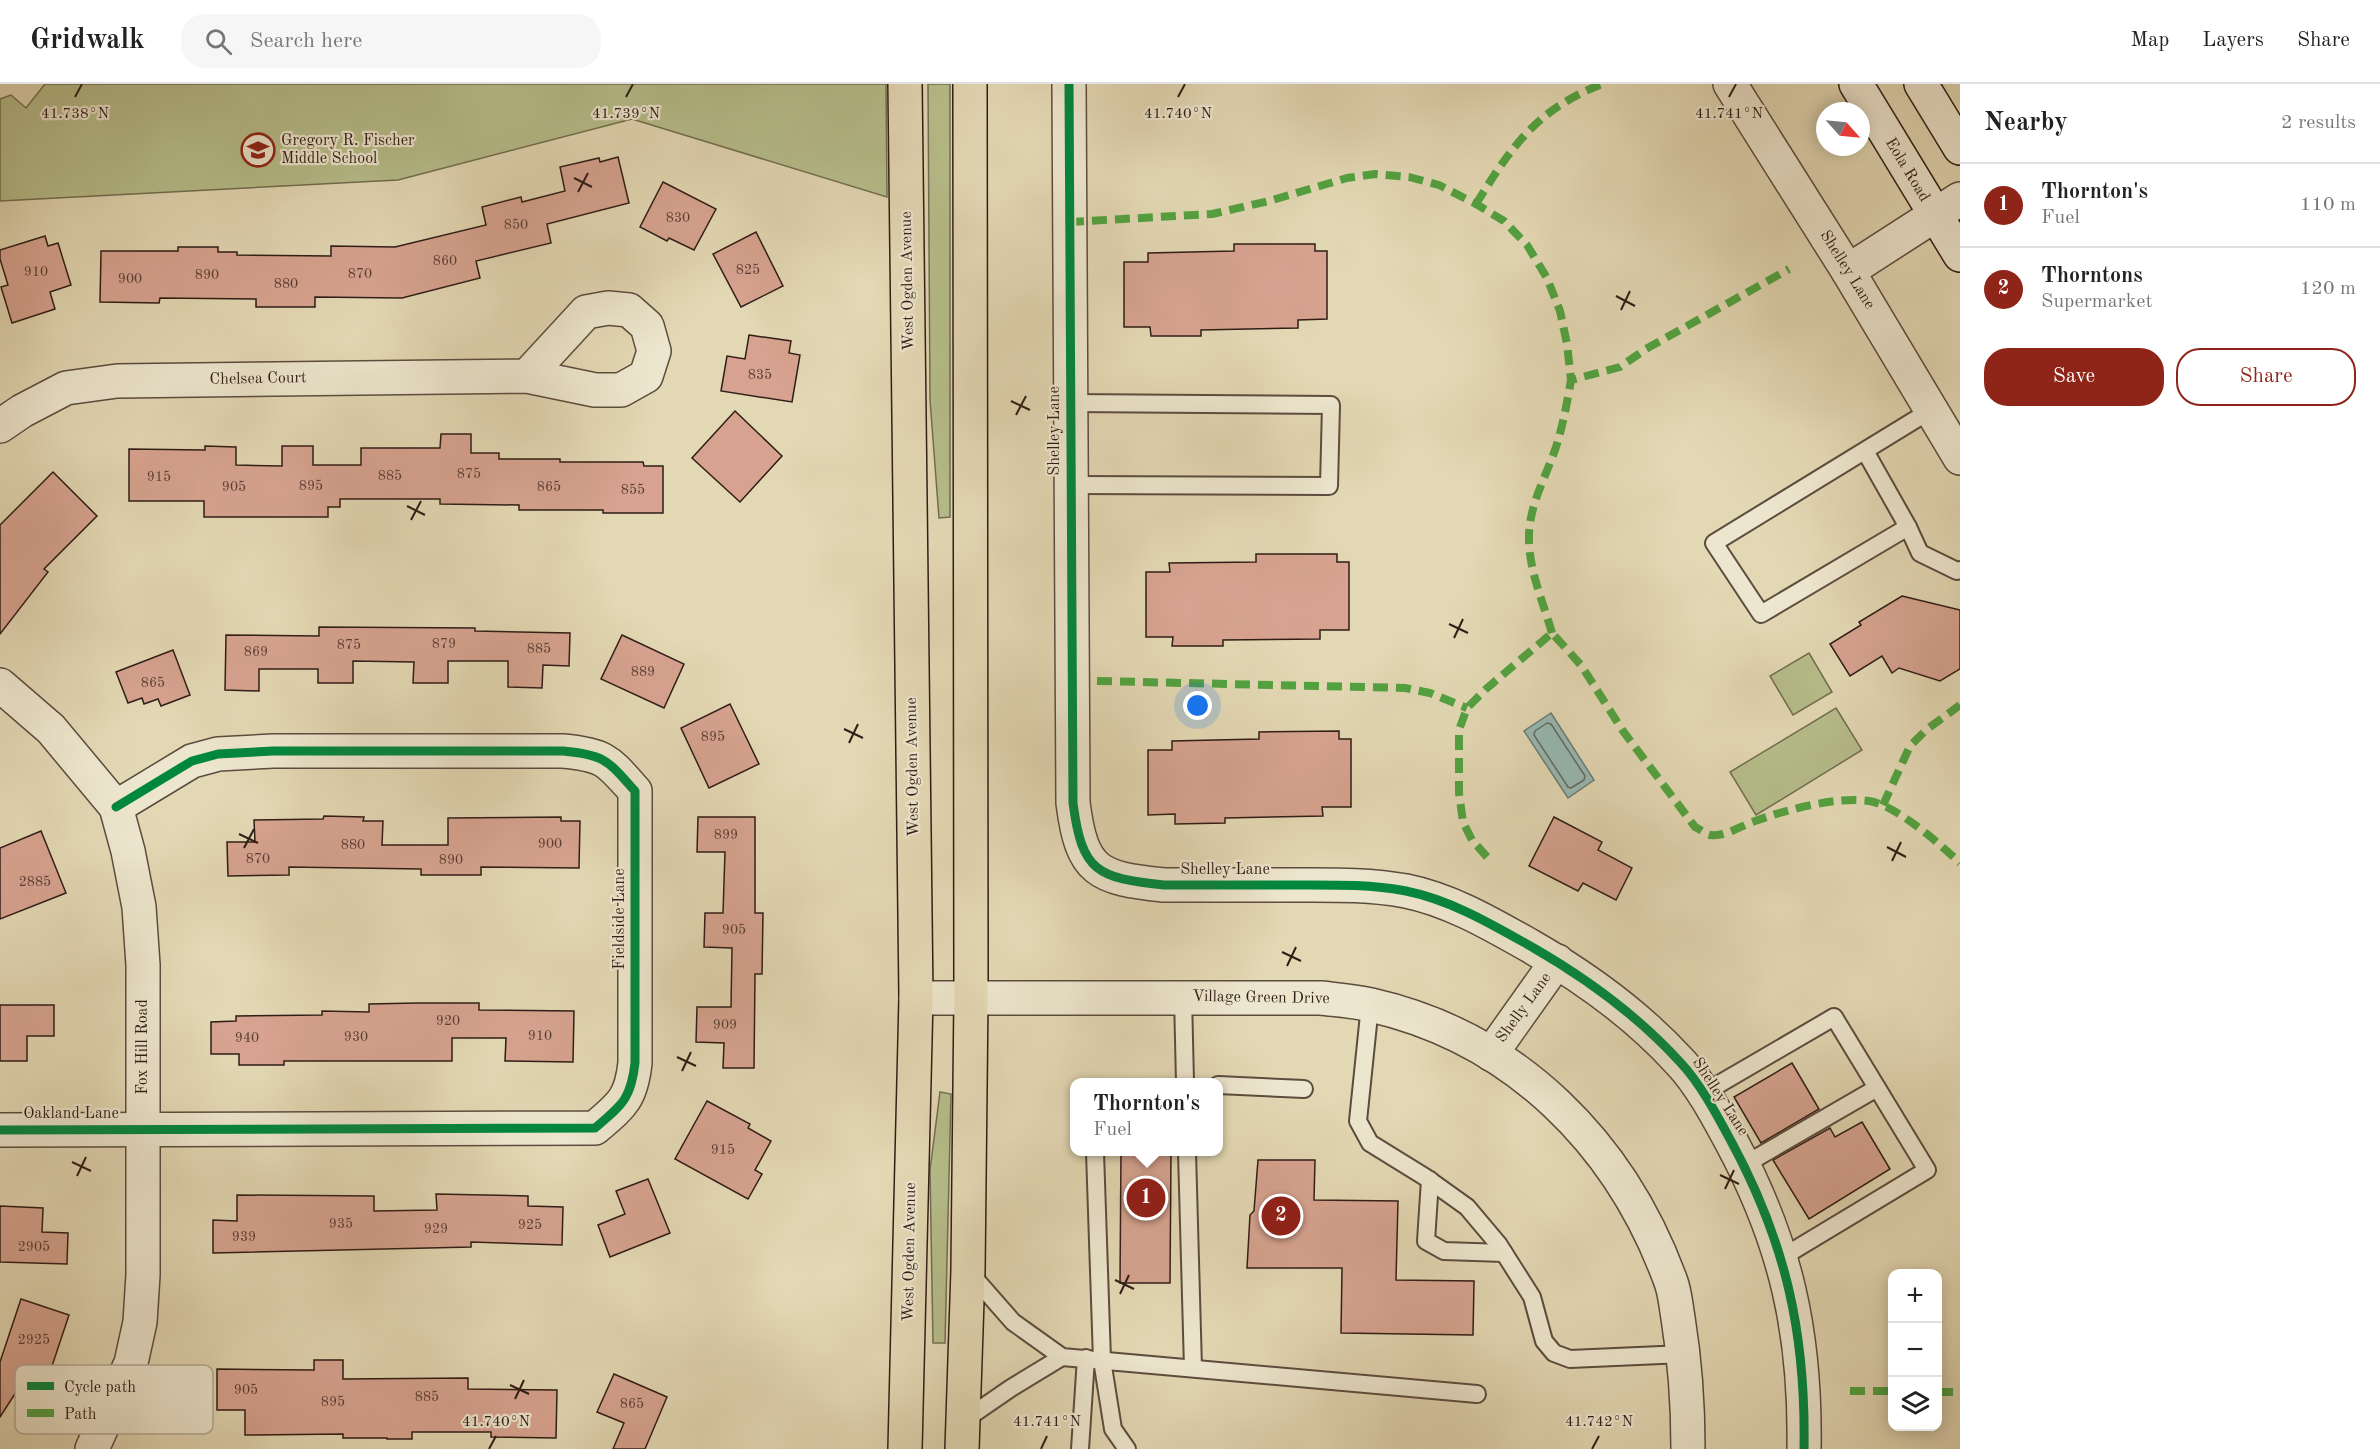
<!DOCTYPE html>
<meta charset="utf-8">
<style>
body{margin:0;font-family:"Old Standard TT",serif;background:#f6f6f6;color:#222}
.controls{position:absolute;right:18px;bottom:18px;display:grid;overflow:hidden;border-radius:12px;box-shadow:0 3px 15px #0003}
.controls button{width:54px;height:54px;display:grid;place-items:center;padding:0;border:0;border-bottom:2px solid #e0e0e0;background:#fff;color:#222;font:30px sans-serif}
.compass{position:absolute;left:1816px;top:18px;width:54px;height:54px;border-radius:50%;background:#fff;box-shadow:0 3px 15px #0003;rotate:117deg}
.you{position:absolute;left:1198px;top:622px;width:21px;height:21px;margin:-15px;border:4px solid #fff;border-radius:50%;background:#1a73e8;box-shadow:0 0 0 9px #1a73e833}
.badge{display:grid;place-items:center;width:39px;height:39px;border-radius:50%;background:#8f2418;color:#fff;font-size:20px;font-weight:700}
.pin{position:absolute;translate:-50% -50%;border:3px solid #fff;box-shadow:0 2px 6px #0006}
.popup{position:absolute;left:1070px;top:994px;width:153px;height:78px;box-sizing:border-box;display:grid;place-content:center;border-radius:12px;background:#fff;filter:drop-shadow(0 2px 4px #0005);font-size:20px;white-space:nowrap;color:#767676}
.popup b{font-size:22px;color:#222}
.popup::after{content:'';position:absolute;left:50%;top:100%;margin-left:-12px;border:12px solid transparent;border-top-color:#fff}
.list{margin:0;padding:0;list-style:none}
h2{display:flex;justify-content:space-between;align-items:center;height:78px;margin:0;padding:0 24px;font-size:26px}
h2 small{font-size:20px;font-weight:400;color:#767676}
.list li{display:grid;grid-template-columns:39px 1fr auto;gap:18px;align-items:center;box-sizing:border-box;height:84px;padding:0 24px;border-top:2px solid #e0e0e0}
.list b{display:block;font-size:22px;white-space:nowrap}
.list p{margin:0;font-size:20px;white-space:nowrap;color:#767676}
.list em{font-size:20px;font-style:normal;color:#767676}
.actions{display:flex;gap:12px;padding:18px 24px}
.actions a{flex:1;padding:14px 0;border:2px solid #8f2418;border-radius:24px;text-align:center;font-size:21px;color:#8f2418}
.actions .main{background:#8f2418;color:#fff}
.icon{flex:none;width:33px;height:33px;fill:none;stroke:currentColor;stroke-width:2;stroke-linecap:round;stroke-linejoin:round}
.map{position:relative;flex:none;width:1960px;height:1365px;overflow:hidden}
header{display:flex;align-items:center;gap:36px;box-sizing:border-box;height:84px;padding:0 30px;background:#fff;border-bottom:2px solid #e0e0e0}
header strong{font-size:28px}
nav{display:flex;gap:33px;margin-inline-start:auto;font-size:21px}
.search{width:420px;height:54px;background:#f6f6f6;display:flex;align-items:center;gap:15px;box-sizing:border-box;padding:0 21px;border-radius:24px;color:#767676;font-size:22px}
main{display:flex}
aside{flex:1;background:#fff}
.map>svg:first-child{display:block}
</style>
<header>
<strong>Gridwalk</strong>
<div class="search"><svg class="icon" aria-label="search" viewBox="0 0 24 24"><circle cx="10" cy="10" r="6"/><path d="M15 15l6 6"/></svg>Search here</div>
<nav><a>Map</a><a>Layers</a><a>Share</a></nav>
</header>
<main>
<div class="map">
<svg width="1960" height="1365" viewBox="0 0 1960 1365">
<rect width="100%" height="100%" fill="#e3d8b4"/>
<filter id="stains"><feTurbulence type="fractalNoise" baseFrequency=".00333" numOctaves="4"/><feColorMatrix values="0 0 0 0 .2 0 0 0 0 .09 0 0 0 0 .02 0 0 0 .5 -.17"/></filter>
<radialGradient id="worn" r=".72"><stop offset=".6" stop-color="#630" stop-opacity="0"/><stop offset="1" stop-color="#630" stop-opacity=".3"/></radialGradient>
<g fill="#b6be8b" stroke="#726e50" stroke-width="1.5">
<path d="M 45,0 L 886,0 L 887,113 L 632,35 L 398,96 L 0,117 L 0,15 L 11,11 L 26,24 Z"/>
<path d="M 928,0 L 950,0 L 950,433 L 939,434 L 930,316 Z"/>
<path d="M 1809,569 L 1832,608 L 1793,631 L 1770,592 Z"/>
<path d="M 1836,624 L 1862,666 L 1756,731 L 1730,688 Z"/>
<path d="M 940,1008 L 951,1010 L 945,1259 L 933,1259 L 930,1086 Z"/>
</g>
<path fill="#96b9b2" stroke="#6d7b74" stroke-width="1.5" d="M 1551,629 L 1594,696 L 1568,714 L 1524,647 Z"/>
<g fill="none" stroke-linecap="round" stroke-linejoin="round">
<path stroke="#626b64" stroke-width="1.5" d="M 1547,639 L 1551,640 L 1585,692 L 1584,696 L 1571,704 L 1568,703 L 1534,651 L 1535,647 Z"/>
</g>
<g fill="#d7a390" stroke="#2f1d16" stroke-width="1.5">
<path d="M 618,73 L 629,119 L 547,140 L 551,159 L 476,177 L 480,194 L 402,214 L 315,213 L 315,223 L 256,223 L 256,215 L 160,214 L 159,219 L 100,218 L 101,167 L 178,167 L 178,163 L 218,163 L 218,168 L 237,168 L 237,171 L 331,172 L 331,162 L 395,163 L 486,141 L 482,123 L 521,113 L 522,118 L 565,107 L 560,83 L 599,74 L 600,78 Z"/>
<path d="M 663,98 L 716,125 L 694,166 L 669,154 L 667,157 L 640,143 Z"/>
<path d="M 756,148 L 783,202 L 741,223 L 713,170 Z"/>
<path d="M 45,152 L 48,162 L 58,159 L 71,201 L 50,208 L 55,225 L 12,239 L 1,203 L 8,201 L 0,175 L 0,166 Z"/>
<path d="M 1234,160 L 1315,160 L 1315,167 L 1327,167 L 1327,235 L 1298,236 L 1298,244 L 1201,246 L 1201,252 L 1151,252 L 1150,243 L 1124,243 L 1124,178 L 1148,178 L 1148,169 L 1234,167 Z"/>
<path d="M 749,251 L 791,257 L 789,269 L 800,271 L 792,318 L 721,307 L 727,272 L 745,275 Z"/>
<path d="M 735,327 L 782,372 L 740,418 L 692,374 Z"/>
<path d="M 441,350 L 471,350 L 471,369 L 499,369 L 499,375 L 560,375 L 560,378 L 643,378 L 644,382 L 663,382 L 663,429 L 603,429 L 603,426 L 519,426 L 519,421 L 440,420 L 440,415 L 340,415 L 340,423 L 328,423 L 328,433 L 204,433 L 204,417 L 129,417 L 129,365 L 205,366 L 205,362 L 236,363 L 236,381 L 282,382 L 282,362 L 313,362 L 313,381 L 361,381 L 361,364 L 440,364 Z"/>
<path d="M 53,388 L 97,432 L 44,485 L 48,488 L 0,550 L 0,441 Z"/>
<path d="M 1256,470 L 1337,470 L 1337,478 L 1349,478 L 1349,546 L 1320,546 L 1320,555 L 1223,556 L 1223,562 L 1172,562 L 1173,553 L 1146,553 L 1146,488 L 1170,488 L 1169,479 L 1256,478 Z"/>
<path d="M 1902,512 L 1960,526 L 1960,585 L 1940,597 L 1899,584 L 1892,589 L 1882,572 L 1850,592 L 1830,560 L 1861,541 L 1859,538 Z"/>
<path d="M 319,543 L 475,544 L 475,547 L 570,549 L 569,582 L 543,581 L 542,604 L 508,603 L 508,577 L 448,577 L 448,599 L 413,599 L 414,578 L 353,577 L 353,599 L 318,599 L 318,585 L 259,585 L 259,607 L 225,606 L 226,551 L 319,552 Z"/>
<path d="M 622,551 L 684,580 L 664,624 L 601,595 Z"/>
<path d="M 173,566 L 190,611 L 161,622 L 158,615 L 144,620 L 142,614 L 128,619 L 116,588 Z"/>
<path d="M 730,620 L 759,680 L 709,704 L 681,644 Z"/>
<path d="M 1339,647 L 1339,655 L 1351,655 L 1351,723 L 1322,723 L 1323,732 L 1225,734 L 1225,739 L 1175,740 L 1175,730 L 1148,731 L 1148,666 L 1172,666 L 1172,657 L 1259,655 L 1259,648 Z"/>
<path d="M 324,732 L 364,733 L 363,737 L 383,737 L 382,761 L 448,761 L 448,734 L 561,733 L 561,737 L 580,737 L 579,784 L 481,783 L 481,791 L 421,791 L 421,785 L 289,783 L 289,791 L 228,792 L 227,758 L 255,758 L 254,736 L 323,735 Z"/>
<path d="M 698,733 L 755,733 L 755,829 L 763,829 L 762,890 L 755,890 L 754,984 L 723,984 L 724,959 L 696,958 L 697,923 L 731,923 L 732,864 L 704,863 L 705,829 L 723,829 L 725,768 L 697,768 Z"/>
<path d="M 1554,733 L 1602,758 L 1598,766 L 1632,784 L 1616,816 L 1583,799 L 1578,807 L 1529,782 Z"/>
<path d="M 41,747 L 66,809 L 0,835 L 0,764 Z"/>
<path d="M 417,919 L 479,919 L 479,926 L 574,927 L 573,978 L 505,977 L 506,954 L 452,954 L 452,977 L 284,977 L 284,981 L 239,981 L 239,970 L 211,970 L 211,938 L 236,937 L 236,932 L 322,931 L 322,927 L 369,928 L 369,920 Z"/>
<path d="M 0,921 L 54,921 L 54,952 L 27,952 L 27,977 L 0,977 Z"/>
<path d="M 1792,979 L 1819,1025 L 1761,1059 L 1734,1013 Z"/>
<path d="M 707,1017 L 750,1040 L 748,1044 L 771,1057 L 755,1086 L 762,1090 L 748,1115 L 675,1075 Z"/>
<path d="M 1862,1038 L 1890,1085 L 1809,1135 L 1773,1076 L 1830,1044 L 1835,1053 Z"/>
<path d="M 1121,1068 L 1171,1068 L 1170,1199 L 1120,1199 Z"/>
<path d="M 1258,1076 L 1315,1076 L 1314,1116 L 1398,1117 L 1396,1196 L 1474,1197 L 1473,1251 L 1341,1249 L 1342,1184 L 1247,1184 L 1250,1131 L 1254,1127 Z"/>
<path d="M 648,1095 L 670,1149 L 610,1173 L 598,1141 L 625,1130 L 616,1107 Z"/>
<path d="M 436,1110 L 528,1112 L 528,1122 L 563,1123 L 562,1161 L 471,1158 L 471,1163 L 213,1169 L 213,1136 L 237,1137 L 237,1111 L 374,1112 L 374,1127 L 437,1126 Z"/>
<path d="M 0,1122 L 43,1124 L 42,1148 L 68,1149 L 67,1180 L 0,1178 Z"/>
<path d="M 21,1215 L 69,1231 L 48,1294 L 29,1288 L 0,1333 L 0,1278 Z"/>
<path d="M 314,1276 L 343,1276 L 343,1295 L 468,1294 L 468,1305 L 557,1306 L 556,1354 L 491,1353 L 491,1348 L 412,1348 L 412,1355 L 387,1355 L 387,1354 L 343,1354 L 343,1350 L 245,1351 L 245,1326 L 217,1326 L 217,1285 L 314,1286 Z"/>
<path d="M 614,1290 L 667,1313 L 645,1365 L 613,1365 L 624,1339 L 597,1328 Z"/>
</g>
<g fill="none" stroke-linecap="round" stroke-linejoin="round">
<defs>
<g id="service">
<path d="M 1070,319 L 1331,321 L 1329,402 L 1071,401"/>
<path d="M 1931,326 L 1714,459 L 1761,530 L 1908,443 L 1920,469 L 1957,487 L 1960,486"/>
<path d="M 1865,367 L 1908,443"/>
<path d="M 1183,913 L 1185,998"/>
<path d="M 1370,921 L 1358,1037 L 1370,1059 L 1425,1093 L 1467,1123 L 1499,1161 L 1532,1213 L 1544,1257 L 1554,1269 L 1570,1275 L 1684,1270"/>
<path d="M 1218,1001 L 1304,1005"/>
<path d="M 1702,1010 L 1834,933 L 1927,1086 L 1781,1174"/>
<path d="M 1095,1068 L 1102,1276 L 1113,1345 L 1127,1365"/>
<path d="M 1187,1068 L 1193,1284"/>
<path d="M 1744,1081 L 1877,1004"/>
<path d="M 1430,1096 L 1426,1157 L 1444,1167 L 1504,1169"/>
<path d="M 970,1189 L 1013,1238 L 1062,1273 L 1477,1310"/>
<path d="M 963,1337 L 1011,1304 L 1062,1273"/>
<path d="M 1080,1365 L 1086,1274"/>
</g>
<g id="minor">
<path d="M 1069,0 L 1073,719 C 1082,788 1097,794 1164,801 C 1207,801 1250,801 1293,801 C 1330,801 1368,800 1406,807 C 1451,816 1493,841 1532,863 C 1586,894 1638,932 1680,978 C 1700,999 1717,1031 1731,1057 C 1786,1159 1806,1249 1804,1365"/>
<path d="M 1730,0 L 1848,187 L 1960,374"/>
<path d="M 1848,187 L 1960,115"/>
<path d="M 0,342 L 22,327 L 66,304 L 117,297 L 527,292 L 595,306 L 621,306 L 646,292 L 654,267 L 647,242 L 629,226 L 608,224 L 586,228 L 527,292"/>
<path d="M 0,601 L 51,645 L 116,723 L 128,767 L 139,823 L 143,881 L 143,1191 L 140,1238 L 131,1279 L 92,1365"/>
<path d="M 916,914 L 1321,914 C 1338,916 1355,917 1371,921 C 1516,954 1621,1060 1671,1198 C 1675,1209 1676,1222 1678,1234 C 1685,1277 1688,1321 1688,1365"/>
<path d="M 1491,970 L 1557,877"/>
<path d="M 0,1046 L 595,1044 C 622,1021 631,1015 635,979 L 635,707 C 608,677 606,671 563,667 L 273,667 L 218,670 L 192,677 L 116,723"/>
</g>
<g id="secondary">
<path d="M 1856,0 L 1960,171"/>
<path d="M 1921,0 L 1960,64"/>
</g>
<g id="primary">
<path d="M 905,1365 L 916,914 L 905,0"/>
<path d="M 962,1365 L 968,1186 L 971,913 L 970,0"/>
</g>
</defs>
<use href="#service" stroke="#5c4c3e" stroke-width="20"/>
<use href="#minor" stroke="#5c4c3e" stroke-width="36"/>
<use href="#secondary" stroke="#2f1d16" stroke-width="36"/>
<use href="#primary" stroke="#2f1d16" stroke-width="36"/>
<use href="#service" stroke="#ede6ce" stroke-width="16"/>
<use href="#minor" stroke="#ede6ce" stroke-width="33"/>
<use href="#secondary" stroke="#ede6ce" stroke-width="33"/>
<use href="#primary" stroke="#e3d8b4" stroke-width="33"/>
<g stroke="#52a240" stroke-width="8" stroke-dasharray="15 8" stroke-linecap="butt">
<path d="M 1476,120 C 1512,62 1536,26 1602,0"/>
<path d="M 1069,138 L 1212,130 L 1269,117 L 1347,94 L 1375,90 L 1409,93 L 1439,101 L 1476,120 L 1504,137 L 1527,161 L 1547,194 L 1560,227 L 1567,260 L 1571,296"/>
<path d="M 1552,549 C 1543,518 1528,484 1529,451 C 1530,419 1546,393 1556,363 C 1563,341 1567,319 1571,296 L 1620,283 L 1646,265 L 1789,185"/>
<path d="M 1097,597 L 1405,604 L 1430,609 L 1467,624"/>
<path d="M 1883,721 L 1910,662 L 1926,646 L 1960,621"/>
<path d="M 1487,773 L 1472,756 L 1463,738 L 1459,709 L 1459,646 L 1467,624 L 1486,605 L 1552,549 L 1581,581 L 1623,647 L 1695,743 C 1700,745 1706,751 1711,751 C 1726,753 1742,741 1755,737 C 1785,726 1837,712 1869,717 C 1896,721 1940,760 1960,779"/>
<path d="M 1850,1307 L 1892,1307"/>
<path d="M 1938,1308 L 1960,1308"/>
</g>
<defs>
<g id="cycleway">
<path d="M 1069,0 L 1073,719 C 1082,788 1097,794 1164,801 C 1207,801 1250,801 1293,801 C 1330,801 1368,800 1406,807 C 1451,816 1493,841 1532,863 C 1586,894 1638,932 1680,978 C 1700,999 1717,1031 1731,1057 C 1786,1159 1806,1249 1804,1365"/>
<path d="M 0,1046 L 595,1044 C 622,1021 631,1015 635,979 L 635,707 C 608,677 606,671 563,667 L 273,667 L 218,670 L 192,677 L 116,723"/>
</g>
</defs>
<use href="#cycleway" stroke="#ede6ce" stroke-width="13"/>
<use href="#cycleway" stroke="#00873e" stroke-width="9"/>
</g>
<path fill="none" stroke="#2f1d16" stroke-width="2" d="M 75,13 L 82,0M 626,13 L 633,0M 1178,13 L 1185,0M 1729,13 L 1736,0M 574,94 L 592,103M 578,108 L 588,89M 1616,212 L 1635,222M 1621,226 L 1630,207M 1011,317 L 1030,326M 1016,331 L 1026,312M 407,422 L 425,431M 411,436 L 421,417M 1449,540 L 1468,549M 1454,554 L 1463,535M 844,645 L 863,654M 849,659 L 858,640M 239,750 L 258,759M 1887,763 L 1906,773M 244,764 L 254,745M 1892,777 L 1901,758M 1282,868 L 1301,877M 1287,882 L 1296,863M 677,973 L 696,982M 682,987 L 691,968M 72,1078 L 91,1087M 1720,1091 L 1739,1100M 77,1092 L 86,1073M 1725,1105 L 1734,1086M 1115,1196 L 1134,1205M 1120,1210 L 1129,1191M 510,1301 L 529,1310M 515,1315 L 524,1296M 489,1365 L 496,1352M 1041,1365 L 1047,1352M 1592,1365 L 1599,1352"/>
<defs>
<symbol id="school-ring" viewBox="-11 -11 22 22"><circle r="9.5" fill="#ede6ce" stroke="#8f2418" stroke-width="1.5"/><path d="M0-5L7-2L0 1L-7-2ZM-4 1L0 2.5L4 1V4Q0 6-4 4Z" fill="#8f2418"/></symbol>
</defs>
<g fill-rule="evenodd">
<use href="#school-ring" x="239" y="47" width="38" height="38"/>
</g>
<g text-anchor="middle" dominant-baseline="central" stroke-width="4.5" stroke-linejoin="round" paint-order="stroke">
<g font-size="14" fill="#593e34">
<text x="678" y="134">830</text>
<text x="516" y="141">850</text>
<text x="445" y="177">860</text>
<text x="748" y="186">825</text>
<text x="36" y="188">910</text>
<text x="360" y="190">870</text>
<text x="207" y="191">890</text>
<text x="130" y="195">900</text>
<text x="286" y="200">880</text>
<text x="760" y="291">835</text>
<text x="469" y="390">875</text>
<text x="390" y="392">885</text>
<text x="159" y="393">915</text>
<text x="311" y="402">895</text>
<text x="234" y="403">905</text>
<text x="549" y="403">865</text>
<text x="633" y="406">855</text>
<text x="444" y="560">879</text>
<text x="349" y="561">875</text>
<text x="539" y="565">885</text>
<text x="256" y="568">869</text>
<text x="643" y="588">889</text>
<text x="153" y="599">865</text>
<text x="713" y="653">895</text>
<text x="726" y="751">899</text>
<text x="550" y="760">900</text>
<text x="353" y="761">880</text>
<text x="258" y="775">870</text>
<text x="451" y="776">890</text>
<text x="35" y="798">2885</text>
<text x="734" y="846">905</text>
<text x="448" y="937">920</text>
<text x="725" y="941">909</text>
<text x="540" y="952">910</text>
<text x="356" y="953">930</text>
<text x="247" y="954">940</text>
<text x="723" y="1066">915</text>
<text x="341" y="1140">935</text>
<text x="530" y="1141">925</text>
<text x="436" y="1145">929</text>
<text x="244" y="1153">939</text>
<text x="34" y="1163">2905</text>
<text x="34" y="1256">2925</text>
<text x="246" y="1306">905</text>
<text x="427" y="1313">885</text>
<text x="333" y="1318">895</text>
<text x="632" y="1320">865</text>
</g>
<g font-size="16" fill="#2f1d16" stroke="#ede6ce" text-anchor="start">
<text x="281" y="57">Gregory R. Fischer<tspan x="281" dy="18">Middle School</tspan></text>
</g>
<g font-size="16" fill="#2f1d16" stroke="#ede6ce">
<text transform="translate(1907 86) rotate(59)">Eola Road</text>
<text transform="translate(1847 186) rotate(58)">Shelley Lane</text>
<text transform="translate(908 197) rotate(-91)">West Ogden Avenue</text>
<text transform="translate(258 295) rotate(-1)">Chelsea Court</text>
<text transform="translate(1055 347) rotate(-90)">Shelley Lane</text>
<text transform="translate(913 683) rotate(-91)">West Ogden Avenue</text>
<text x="1225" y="786">Shelley Lane</text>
<text transform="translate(620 835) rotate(-90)">Fieldside Lane</text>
<text transform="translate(1261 914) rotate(1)">Village Green Drive</text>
<text transform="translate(1524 924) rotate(-54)">Shelly Lane</text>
<text transform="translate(143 963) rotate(-90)">Fox Hill Road</text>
<text transform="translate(1720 1013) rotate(57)">Shelley Lane</text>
<text x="71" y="1030">Oakland Lane</text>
<text transform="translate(910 1168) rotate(-89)">West Ogden Avenue</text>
</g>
</g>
<rect x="15" y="1281" width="198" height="69" rx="9" fill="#ede6ce" stroke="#b4aa97" stroke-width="1.5"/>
<rect x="27" y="1298" width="27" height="8" fill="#00873e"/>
<rect x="27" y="1325" width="27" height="8" fill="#52a240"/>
<g font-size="16" fill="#2f1d16">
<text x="64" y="1308">Cycle path</text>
<text x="64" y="1335">Path</text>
</g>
<g font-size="15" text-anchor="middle" fill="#2f1d16" stroke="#ede6ce" stroke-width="4.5" stroke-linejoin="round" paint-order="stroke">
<text x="75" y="34">41.738°N</text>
<text x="626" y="34">41.739°N</text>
<text x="1178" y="34">41.740°N</text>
<text x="1729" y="34">41.741°N</text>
<text x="496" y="1342">41.740°N</text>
<text x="1047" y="1342">41.741°N</text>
<text x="1599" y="1342">41.742°N</text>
</g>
<rect width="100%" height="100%" filter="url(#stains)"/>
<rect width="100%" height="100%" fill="url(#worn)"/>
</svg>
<div class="controls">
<button>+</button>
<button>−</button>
<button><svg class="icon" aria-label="layers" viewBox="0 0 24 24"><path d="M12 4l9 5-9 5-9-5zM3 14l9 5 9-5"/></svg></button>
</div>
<svg class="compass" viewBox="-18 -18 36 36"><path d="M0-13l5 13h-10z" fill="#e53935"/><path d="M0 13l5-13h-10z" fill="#767676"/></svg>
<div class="you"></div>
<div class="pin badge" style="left:1146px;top:1114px">1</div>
<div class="popup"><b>Thornton's</b>Fuel</div>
<div class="pin badge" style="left:1281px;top:1132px">2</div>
</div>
<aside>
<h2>Nearby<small>2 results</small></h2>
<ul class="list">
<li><span class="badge">1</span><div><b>Thornton's</b><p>Fuel</p></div><em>110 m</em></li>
<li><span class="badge">2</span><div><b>Thorntons</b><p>Supermarket</p></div><em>120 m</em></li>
</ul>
<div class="actions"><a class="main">Save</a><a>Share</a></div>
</aside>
</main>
